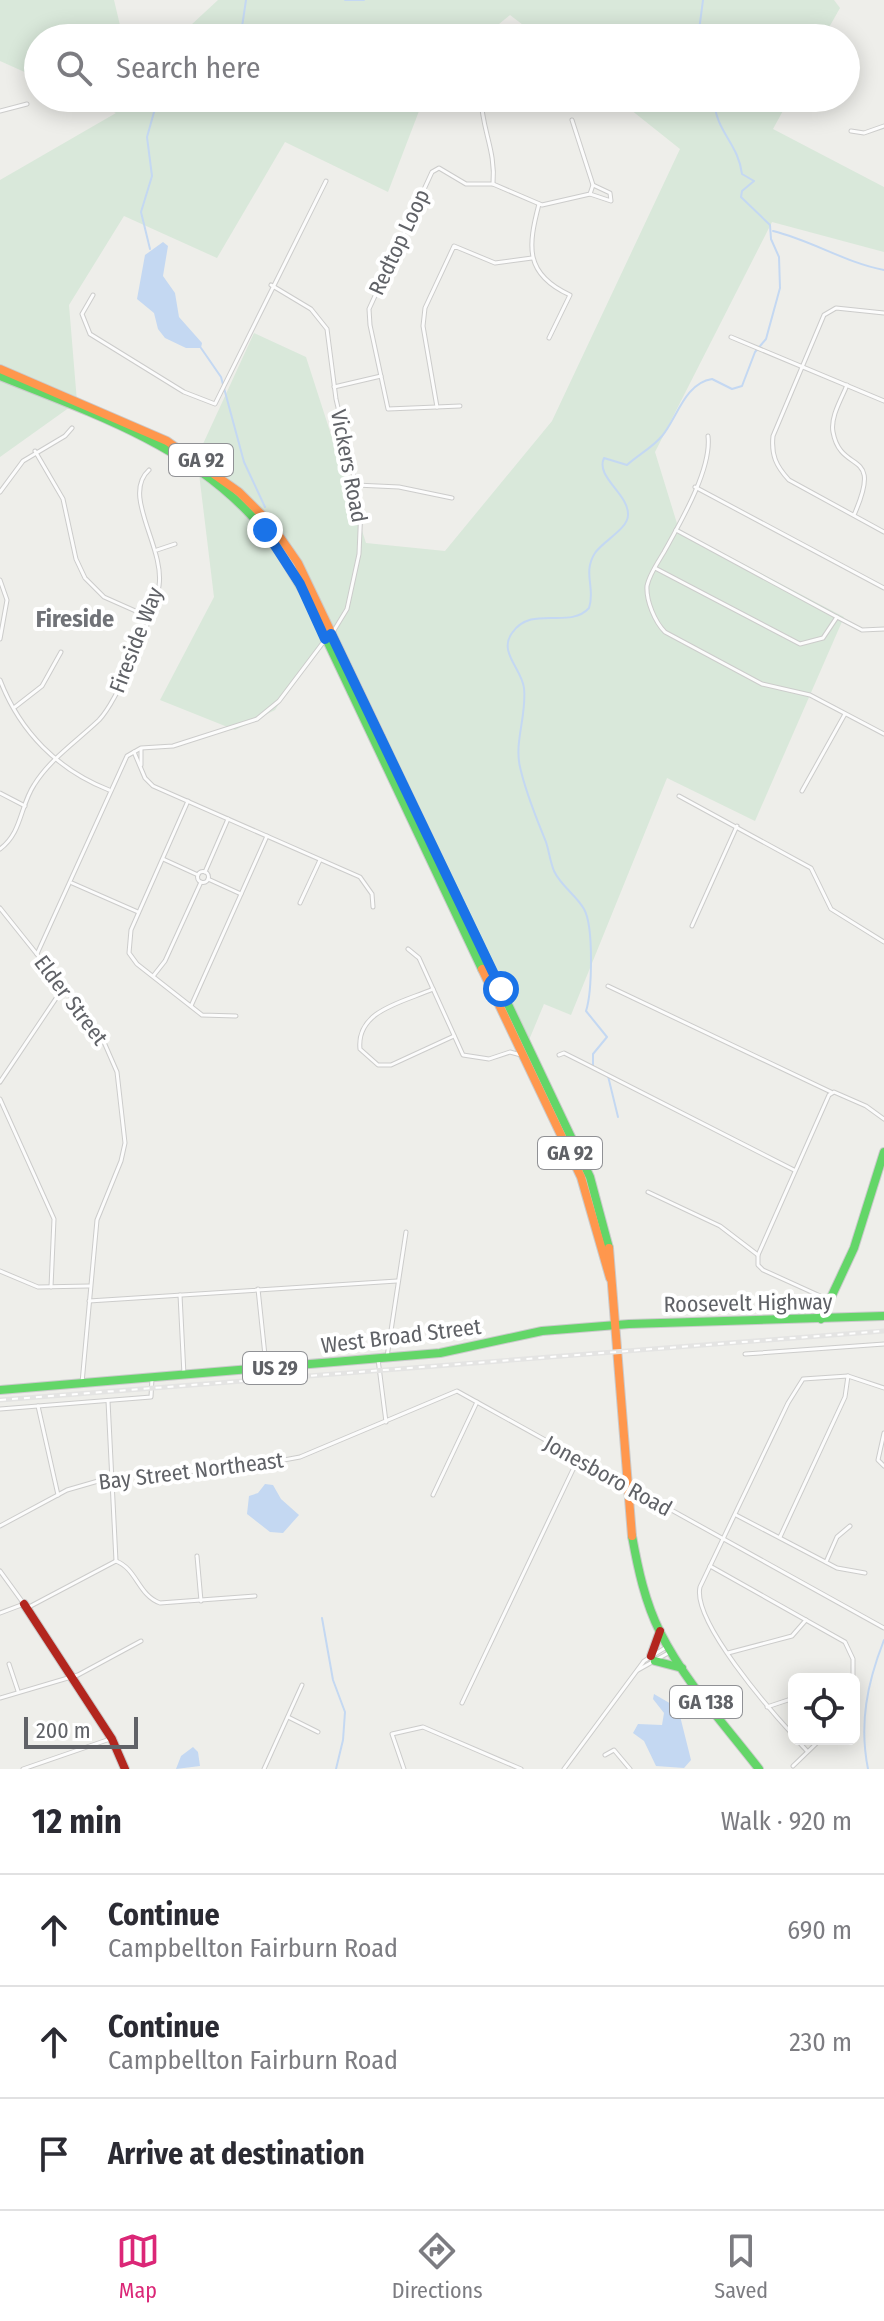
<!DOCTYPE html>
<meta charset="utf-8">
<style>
body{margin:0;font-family:"Fira Sans Condensed",sans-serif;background:#f2f2f3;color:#2b2b33}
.controls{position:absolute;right:24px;bottom:24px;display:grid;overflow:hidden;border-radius:12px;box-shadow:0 4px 20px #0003}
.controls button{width:72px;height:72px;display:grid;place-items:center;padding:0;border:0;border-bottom:2px solid #e1e1e2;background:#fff;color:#2b2b33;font:40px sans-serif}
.scale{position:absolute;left:24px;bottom:20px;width:114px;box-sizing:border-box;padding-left:8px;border:4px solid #606267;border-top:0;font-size:22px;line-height:28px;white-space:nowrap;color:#606267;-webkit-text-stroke:6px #fff;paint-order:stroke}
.stop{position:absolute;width:24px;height:24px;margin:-18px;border:6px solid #1a73e8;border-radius:50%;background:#fff}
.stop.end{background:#1a73e8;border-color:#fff;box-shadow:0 2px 8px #0008}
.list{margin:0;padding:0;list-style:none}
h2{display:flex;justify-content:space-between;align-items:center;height:104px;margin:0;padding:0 32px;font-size:34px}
h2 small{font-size:26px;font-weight:400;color:#7c7c81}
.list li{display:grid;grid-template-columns:52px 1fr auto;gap:24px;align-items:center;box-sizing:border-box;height:112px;padding:0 32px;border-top:2px solid #e1e1e2}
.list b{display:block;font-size:30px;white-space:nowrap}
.list p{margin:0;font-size:26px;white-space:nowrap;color:#7c7c81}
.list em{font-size:26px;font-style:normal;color:#7c7c81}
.icon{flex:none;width:44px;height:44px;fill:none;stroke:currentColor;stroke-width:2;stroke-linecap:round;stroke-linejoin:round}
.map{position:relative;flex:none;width:884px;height:1769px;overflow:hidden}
.search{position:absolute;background:#fff;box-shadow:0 4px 20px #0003;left:24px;right:24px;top:24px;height:88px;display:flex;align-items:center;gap:20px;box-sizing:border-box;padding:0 28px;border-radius:44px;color:#7c7c81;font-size:30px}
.sheet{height:440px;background:#fff}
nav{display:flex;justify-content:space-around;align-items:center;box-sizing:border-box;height:112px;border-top:2px solid #e1e1e2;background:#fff;font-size:22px;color:#7c7c81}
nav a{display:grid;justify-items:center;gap:4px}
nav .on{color:#db2777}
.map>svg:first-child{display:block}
</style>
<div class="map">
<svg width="884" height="1769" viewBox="0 0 884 1769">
<rect width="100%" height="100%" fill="#eeeeea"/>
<g fill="#d9e8da">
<path d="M 0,0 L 114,0 L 123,38 L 38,38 L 38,78 L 0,61 Z"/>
<path d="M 218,0 L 834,0 L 840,8 L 823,38 L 540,38 L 510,15 L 482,38 L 177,38 Z"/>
<path d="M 83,98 L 424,98 L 388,192 L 285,142 L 217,258 L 124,216 L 69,305 L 77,402 L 0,457 L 0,180 L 116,113 Z"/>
<path d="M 616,98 L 790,98 L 773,129 L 884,187 L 884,252 L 772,222 L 655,452 L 679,530 L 844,617 L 755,821 L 667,778 L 571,1015 L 544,1004 L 524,1052 L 332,636 L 295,678 L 275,710 L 235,730 L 160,700 L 214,597 L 197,457 L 254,333 L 306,357 L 366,543 L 445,551 L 552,421 L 680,149 Z"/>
</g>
<g fill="#c4d8f2">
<path d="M 163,242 L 168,246 L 163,276 L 175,293 L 179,317 L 202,343 L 201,348 L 186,348 L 165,338 L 158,329 L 154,313 L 137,299 L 145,255 Z"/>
<path d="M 265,1484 L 273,1485 L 281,1499 L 299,1515 L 283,1533 L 270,1532 L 247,1514 L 249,1496 L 258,1493 Z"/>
<path d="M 654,1694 L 678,1708 L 691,1760 L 684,1768 L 656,1766 L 644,1741 L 633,1733 L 638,1724 L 662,1725 L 664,1713 L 653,1699 Z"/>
<path d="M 193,1747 L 198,1752 L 200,1766 L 176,1769 L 181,1756 Z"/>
</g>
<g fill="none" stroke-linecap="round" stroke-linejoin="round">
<g stroke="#c4d8f2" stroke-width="2">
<path d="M 345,0 L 364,0"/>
<path d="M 209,38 L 242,27 L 246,0"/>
<path d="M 698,38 L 703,0"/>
<path d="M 773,231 C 813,241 844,262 884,270"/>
<path d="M 150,249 L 141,212 L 152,176 L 147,137 L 158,98"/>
<path d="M 201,348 L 221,377 L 244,462 L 265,507"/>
<path d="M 593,1066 L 593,1054 L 607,1037 L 586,1011 C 592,992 594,927 584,909 C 576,895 561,886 554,871 C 550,861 549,851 546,842 C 536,817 526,794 520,767 C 514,742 527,715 524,688 C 522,669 498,652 512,633 C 532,604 569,630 589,608 C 596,589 582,573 595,553 C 603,541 628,529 628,515 C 629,494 595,477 604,458 L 627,465 C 638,455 653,447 662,436 C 677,418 685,383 712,379 L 732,389 L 742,386 L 755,352 L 766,339 L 780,288 L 779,257 L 771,239 L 770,225 L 741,197 L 742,191 L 754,181 L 742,174 C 738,142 715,132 714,98"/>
<path d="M 608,1076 L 618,1117"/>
<path d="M 322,1618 L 333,1680 L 345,1712 L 343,1740 L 336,1769"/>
<path d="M 868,1769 C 859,1724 867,1683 884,1640"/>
</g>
<defs>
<g id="street">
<path d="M 481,98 C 482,130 496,151 493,184"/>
<path d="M 0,111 L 27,104"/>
<path d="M 851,131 L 864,133 L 884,126"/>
<path d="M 590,194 L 611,201 L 610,193 L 593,185"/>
<path d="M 539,204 C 528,246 524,274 570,295 L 549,338"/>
<path d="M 271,285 L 311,309 L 327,329 L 336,399 L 361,507 L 359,554 L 347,609 L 333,632"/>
<path d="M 93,295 L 82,314 L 90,334 L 184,392 L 215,404 L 326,181"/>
<path d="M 884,313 L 836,308 L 824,315 L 773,436 C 771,455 776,466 789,480 L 884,532"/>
<path d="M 731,337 L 884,401"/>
<path d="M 847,385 C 842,398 830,417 833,432 C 841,476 884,447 854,515"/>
<path d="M 334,387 L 381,376"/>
<path d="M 460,406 L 388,409 L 370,325 L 369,309 L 432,172 L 439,168 L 466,184 L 493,184 L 542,205 L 590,194 L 593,185 L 572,120"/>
<path d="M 437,407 L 423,326 L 425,308 L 454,246 L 495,263 L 532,258"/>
<path d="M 708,436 C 712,469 680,523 664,552 C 658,562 649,575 647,586 C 646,601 655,622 665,632 L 762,684 L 810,695 L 884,734"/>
<path d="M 35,451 L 63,499 L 76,559 L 85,578 L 104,597 L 149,617"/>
<path d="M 356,485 L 399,487 L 452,498"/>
<path d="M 695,487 L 884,588"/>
<path d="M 0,492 L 23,461 L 65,436 L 72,428"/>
<path d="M 676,530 L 837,617"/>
<path d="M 157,550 L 175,544"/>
<path d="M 655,568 L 800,644 L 823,638 L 837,617 L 862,630 L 884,629"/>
<path d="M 0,580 L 7,600 L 0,639"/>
<path d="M 0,680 C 20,732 58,770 109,790"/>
<path d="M 15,707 L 42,686 L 61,652"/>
<path d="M 141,749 L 141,765"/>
<path d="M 134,752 L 145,778 L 153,786 L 360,877 L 372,894 L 373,907"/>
<path d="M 802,791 L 845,714"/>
<path d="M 0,793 L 25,806"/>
<path d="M 679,796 L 811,868 L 831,909 L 884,942"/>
<path d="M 188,801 L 131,930 L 129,953 L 137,964 L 202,1015 L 236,1016"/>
<path d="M 0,849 C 22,833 20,806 34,785 C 50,759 77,741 99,720 C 118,700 154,614 159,586 C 165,547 121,495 149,470"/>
<path d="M 163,859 L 198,875"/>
<circle cx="203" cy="877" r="5.5"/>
<path d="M 205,872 L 228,819"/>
<path d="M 208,879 L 241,894"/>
<path d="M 72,883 L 138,912"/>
<path d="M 300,903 L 320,860"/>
<path d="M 0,908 L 100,1033 L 117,1072 L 125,1143 L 121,1161 L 97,1220 L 82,1383"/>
<path d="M 692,926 L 737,826"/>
<path d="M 408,949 L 419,958 L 463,1055 L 489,1059 L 510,1052 L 521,1055"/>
<path d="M 37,954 L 127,756 L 141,748 L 173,746 L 257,719 L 279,701 L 325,640"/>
<path d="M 154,975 L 165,961 L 201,882"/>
<path d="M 608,986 L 831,1092"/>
<path d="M 433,989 C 404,1002 356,1010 360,1049 L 378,1065 L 391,1065 L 454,1036"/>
<path d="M 191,1006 L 267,836"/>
<path d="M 559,1055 L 564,1053 L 584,1063 L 794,1170"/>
<path d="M 0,1082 L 63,988"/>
<path d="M 0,1099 L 54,1219 L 51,1287"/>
<path d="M 648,1192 L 720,1226 L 758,1255"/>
<path d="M 0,1271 L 38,1287 L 89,1286"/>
<path d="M 258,1289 L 266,1365"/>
<path d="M 180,1295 L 184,1375"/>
<path d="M 829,1300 L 763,1270 L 758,1265 L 758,1255 L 829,1095 L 834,1092 L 866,1106 L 884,1119"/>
<path d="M 89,1301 L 397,1281"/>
<path d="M 745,1354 L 884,1344"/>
<path d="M 387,1357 L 406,1232"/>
<path d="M 378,1359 L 386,1422"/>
<path d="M 108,1401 L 116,1561"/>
<path d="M 38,1406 L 58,1495"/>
<path d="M 0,1409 L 151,1397 L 152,1378"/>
<path d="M 884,1433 L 878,1460 L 884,1466"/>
<path d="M 433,1495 L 477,1402"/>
<path d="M 736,1515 L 837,1568 L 865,1573"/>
<path d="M 0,1526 L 67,1490 L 112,1477 L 241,1468 L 300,1457 L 457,1391 L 884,1628"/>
<path d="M 780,1537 L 845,1397 L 848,1376"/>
<path d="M 197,1556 L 201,1601"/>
<path d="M 116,1561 C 137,1569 138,1595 160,1603 L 255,1596"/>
<path d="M 826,1562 L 837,1537 L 850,1526"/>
<path d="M 710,1566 L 845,1642 L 853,1659 L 853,1679"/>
<path d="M 0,1571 L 24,1604 L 0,1613"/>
<path d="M 27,1608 L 116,1561"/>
<path d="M 728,1653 L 792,1636 L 806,1620"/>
<path d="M 9,1664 L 18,1691"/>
<path d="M 638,1670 L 670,1652"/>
<path d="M 0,1698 L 78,1675 L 141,1641"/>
<path d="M 462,1703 L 578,1459"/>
<path d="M 767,1707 L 794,1698"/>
<path d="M 288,1717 L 318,1732"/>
<path d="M 794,1736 C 770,1710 692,1621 700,1587 L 788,1403 L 803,1379 L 848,1376 L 884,1388"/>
<path d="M 796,1739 L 807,1751"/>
<path d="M 605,1755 L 614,1750 L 630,1769"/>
<path d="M 793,1766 L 821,1739"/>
<path d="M 23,1769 L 110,1739"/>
<path d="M 264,1769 L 302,1685"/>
<path d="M 404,1769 L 392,1734 L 423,1727 L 521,1769"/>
<path d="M 564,1769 L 644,1661 L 668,1646"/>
</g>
<g id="fast">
<path d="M 0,376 C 87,411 180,442 246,510 C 271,535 288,566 306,596 L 482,969"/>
<path d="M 381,737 L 590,1177 L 609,1248"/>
<path d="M 821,1319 L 854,1248 L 884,1152"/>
<path d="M 0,1390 L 440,1353 L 542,1331 L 629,1324 L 884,1316"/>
<path d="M 632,1536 C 638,1569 645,1602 660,1632 C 685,1682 725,1725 759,1769"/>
<path d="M 655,1661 L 682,1668"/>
</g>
<g id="slow">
<path d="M 0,369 L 167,441 L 239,492 L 271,524 L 298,563 L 381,737"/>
<path d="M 482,969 L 581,1177 L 610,1278"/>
<path d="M 609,1248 L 632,1536"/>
</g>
<g id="jam">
<path d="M 24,1604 L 112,1739 L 125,1769"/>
<path d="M 651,1656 L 660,1631"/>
</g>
</defs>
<use href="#street" stroke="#cccccb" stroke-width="5"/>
<use href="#fast" stroke="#cacacb" stroke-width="10"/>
<use href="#slow" stroke="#cacacb" stroke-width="10"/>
<use href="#jam" stroke="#cacacb" stroke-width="10"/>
<use href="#street" stroke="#fcfcfc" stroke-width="3"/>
<use href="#fast" stroke="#63d668" stroke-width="8"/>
<use href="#slow" stroke="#ff974d" stroke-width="8"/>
<use href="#jam" stroke="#b3261e" stroke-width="8"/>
<defs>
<path id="rail" d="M 0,1400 L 884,1331"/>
</defs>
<use href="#rail" stroke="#e4e4e3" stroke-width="5"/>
<use href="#rail" stroke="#fff" stroke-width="2" stroke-dasharray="6" stroke-linecap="butt"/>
</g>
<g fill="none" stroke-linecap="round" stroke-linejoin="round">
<path stroke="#1a73e8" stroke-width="10" d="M 265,530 L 300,584 L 325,639 L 331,634 L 501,989"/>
</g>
<g text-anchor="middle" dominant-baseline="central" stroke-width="8" stroke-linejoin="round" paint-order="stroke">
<g fill="#fff" stroke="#909195" stroke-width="2">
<rect x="169" y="444" width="64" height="32" rx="6"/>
<rect x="538" y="1137" width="64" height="32" rx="6"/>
<rect x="243" y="1352" width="64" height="32" rx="6"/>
<rect x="670" y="1686" width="72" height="32" rx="6"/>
</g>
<g font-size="20" font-weight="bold" fill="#606267">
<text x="201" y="460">GA 92</text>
<text x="570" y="1153">GA 92</text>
<text x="275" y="1368">US 29</text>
<text x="706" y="1702">GA 138</text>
</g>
<g font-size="22" fill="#606267" stroke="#fff">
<text transform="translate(399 242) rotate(-65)">Redtop Loop</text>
<text transform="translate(349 466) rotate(79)">Vickers Road</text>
<text transform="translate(136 640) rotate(-69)">Fireside Way</text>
<text transform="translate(71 1000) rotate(53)">Elder Street</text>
<text transform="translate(748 1303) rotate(-1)">Roosevelt Highway</text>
<text transform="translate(401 1336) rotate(-7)">West Broad Street</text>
<text transform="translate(191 1471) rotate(-7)">Bay Street Northeast</text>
<text transform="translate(608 1476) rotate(29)">Jonesboro Road</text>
</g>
<g font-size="24" font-weight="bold" fill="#717378" stroke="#fff">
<text x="75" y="619">Fireside</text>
</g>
</g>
</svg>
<div class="controls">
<button><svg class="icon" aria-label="locate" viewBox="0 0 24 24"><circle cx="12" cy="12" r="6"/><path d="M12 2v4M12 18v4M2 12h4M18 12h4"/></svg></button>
</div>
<div class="scale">200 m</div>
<div class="stop" style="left:501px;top:989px"></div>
<div class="stop end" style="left:265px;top:530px"></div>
<div class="search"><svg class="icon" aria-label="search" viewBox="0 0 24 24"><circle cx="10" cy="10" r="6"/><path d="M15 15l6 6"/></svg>Search here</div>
</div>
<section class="sheet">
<h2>12 min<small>Walk · 920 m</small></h2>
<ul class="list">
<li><svg class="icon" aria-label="ahead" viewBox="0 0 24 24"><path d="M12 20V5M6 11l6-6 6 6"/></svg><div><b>Continue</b><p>Campbellton Fairburn Road</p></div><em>690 m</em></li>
<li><svg class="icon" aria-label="ahead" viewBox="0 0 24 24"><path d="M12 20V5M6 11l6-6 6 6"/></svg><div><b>Continue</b><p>Campbellton Fairburn Road</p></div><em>230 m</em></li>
<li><svg class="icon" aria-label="arrive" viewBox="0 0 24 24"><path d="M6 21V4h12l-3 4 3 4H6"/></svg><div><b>Arrive at destination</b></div></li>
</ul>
</section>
<nav>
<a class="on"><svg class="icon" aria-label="map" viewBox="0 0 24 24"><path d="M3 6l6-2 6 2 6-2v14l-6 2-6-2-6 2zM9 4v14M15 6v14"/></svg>Map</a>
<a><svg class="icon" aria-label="directions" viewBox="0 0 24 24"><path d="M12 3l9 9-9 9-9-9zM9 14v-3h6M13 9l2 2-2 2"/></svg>Directions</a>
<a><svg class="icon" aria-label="saved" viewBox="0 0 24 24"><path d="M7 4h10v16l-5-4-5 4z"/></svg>Saved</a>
</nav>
